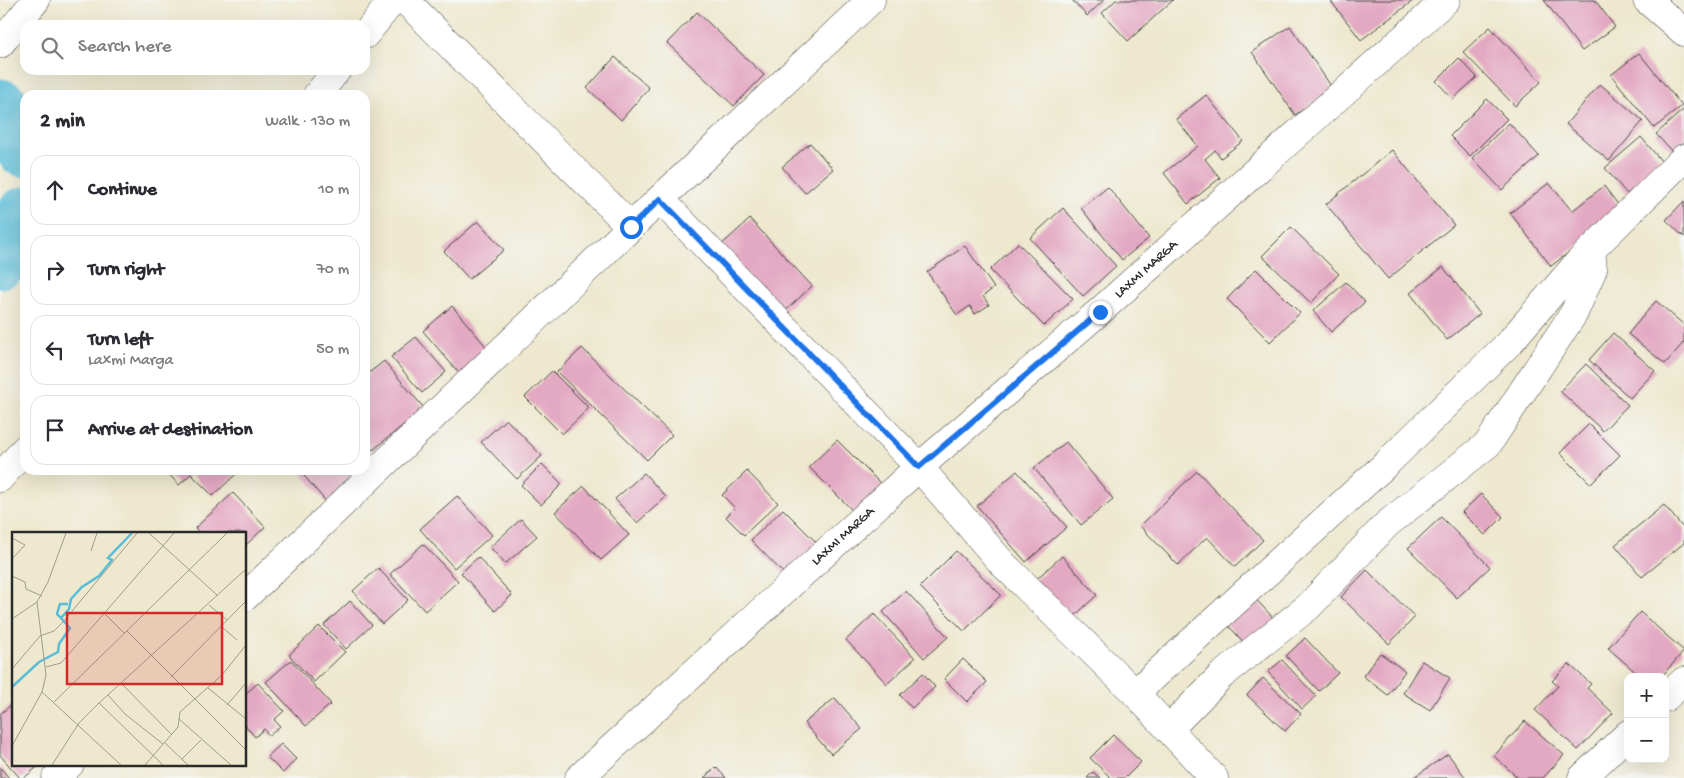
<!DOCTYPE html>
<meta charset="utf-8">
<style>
body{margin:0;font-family:"Gochi Hand",sans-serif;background:#f7f7f7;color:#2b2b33}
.controls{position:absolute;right:15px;bottom:15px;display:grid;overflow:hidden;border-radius:10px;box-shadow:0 5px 20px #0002}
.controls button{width:45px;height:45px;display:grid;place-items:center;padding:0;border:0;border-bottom:1px solid #e1e1e2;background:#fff;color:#2b2b33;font:25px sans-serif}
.stop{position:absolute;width:15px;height:15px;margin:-11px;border:4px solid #1a73e8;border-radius:50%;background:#fff}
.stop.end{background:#1a73e8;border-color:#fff;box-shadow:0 1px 5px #0008}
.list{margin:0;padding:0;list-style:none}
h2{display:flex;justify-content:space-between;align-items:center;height:65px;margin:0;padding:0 20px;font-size:21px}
h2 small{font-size:16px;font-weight:400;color:#7c7c81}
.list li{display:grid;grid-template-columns:32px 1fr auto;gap:15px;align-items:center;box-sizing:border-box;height:70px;margin:0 10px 10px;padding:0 10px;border:1px solid #e1e1e2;border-radius:15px}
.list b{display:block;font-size:19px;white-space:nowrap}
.list p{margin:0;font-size:16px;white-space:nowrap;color:#7c7c81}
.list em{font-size:16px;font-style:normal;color:#7c7c81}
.icon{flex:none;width:28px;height:28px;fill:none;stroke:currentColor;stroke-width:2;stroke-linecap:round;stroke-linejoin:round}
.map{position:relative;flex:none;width:1684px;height:778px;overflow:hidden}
.search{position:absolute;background:#fff;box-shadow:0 5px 20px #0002;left:20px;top:20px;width:350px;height:55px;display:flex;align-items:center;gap:12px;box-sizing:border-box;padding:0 18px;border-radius:15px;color:#7c7c81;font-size:19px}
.panel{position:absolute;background:#fff;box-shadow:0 5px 20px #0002;left:20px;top:90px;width:350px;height:385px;border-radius:15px}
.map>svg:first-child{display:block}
</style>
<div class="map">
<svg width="1684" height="778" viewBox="0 0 1684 778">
<rect width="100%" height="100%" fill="#f6f6f2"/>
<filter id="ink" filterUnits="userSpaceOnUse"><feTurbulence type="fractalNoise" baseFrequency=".02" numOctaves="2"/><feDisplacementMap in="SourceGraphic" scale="10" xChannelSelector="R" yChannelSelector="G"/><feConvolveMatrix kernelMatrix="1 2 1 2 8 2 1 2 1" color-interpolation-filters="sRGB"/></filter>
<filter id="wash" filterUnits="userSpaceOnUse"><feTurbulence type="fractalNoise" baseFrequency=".0096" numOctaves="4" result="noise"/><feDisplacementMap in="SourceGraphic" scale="20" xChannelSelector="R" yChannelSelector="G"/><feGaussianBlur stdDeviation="1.12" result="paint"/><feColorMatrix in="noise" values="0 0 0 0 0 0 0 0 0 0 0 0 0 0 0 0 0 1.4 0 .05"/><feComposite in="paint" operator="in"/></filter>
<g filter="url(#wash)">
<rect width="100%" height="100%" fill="#ede8ce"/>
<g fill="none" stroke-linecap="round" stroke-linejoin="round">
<g stroke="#5abdd8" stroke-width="61">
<path d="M 0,109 L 25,147"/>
<path d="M 0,258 L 19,240 L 25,217"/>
</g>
</g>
<g id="blocks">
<g fill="#e3a8c2">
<path d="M 1072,0 L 1104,0 L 1087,16 Z"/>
<path d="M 1116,0 L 1173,0 L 1128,41 L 1102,13 Z"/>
<path d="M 1330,0 L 1414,0 L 1361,40 Z"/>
<path d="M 1544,0 L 1595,0 L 1615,27 L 1582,51 Z"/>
<path d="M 697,12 L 764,75 L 734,106 L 667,43 Z"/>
<path d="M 1290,26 L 1333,89 L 1295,115 L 1252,52 Z"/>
<path d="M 1490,27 L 1541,82 L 1515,106 L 1463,52 Z"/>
<path d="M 1639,53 L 1682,106 L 1654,128 L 1611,75 Z"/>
<path d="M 615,57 L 649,88 L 621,120 L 587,88 Z"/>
<path d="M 1459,58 L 1477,77 L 1453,99 L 1436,81 Z"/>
<path d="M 1600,84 L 1643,121 L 1609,161 L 1566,124 Z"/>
<path d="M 1206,95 L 1243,141 L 1221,158 L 1215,150 L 1205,159 L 1220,178 L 1188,204 L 1164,173 L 1198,146 L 1176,119 Z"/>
<path d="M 1487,99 L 1507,119 L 1470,156 L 1450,136 Z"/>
<path d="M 1684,109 L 1684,146 L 1674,154 L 1656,134 Z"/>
<path d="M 1509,123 L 1539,156 L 1502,190 L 1472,158 Z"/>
<path d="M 1641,137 L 1663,163 L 1627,194 L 1605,168 Z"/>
<path d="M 810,143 L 833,169 L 805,193 L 782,167 Z"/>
<path d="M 1392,150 L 1454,225 L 1388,279 L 1326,204 Z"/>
<path d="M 1549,183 L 1572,211 L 1604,186 L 1623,211 L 1551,266 L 1510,213 Z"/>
<path d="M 1108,187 L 1149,238 L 1122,260 L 1081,208 Z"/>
<path d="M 1684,201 L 1684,237 L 1666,220 Z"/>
<path d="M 1063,208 L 1116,266 L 1083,296 L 1030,238 Z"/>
<path d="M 750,219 L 812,286 L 783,313 L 720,246 Z"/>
<path d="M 478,221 L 504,250 L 469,279 L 444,251 Z"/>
<path d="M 1291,227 L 1339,274 L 1311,303 L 1262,256 Z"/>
<path d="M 1018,243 L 1073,299 L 1044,326 L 990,270 Z"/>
<path d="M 965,246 L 994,288 L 983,296 L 989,305 L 975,314 L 970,306 L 957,315 L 927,272 Z"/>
<path d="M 1443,267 L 1480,314 L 1447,340 L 1410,293 Z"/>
<path d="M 1256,269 L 1300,313 L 1270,342 L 1227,299 Z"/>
<path d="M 1346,282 L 1365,302 L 1331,332 L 1313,311 Z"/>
<path d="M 1656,301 L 1684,325 L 1684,342 L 1665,364 L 1628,334 Z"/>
<path d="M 452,306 L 494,356 L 466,381 L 423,331 Z"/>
<path d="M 1613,333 L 1655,371 L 1630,398 L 1589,360 Z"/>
<path d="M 416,337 L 446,372 L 422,393 L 391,357 Z"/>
<path d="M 582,348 L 672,435 L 647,460 L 557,372 Z"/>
<path d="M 384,361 L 424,408 L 373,450 L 365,440 L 365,376 Z"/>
<path d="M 1586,364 L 1628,405 L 1603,431 L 1560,391 Z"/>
<path d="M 552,371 L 589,408 L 562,434 L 525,397 Z"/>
<path d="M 506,419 L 542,456 L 517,479 L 481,442 Z"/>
<path d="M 1589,424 L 1620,455 L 1591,484 L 1560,453 Z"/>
<path d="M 837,440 L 885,488 L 857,515 L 809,467 Z"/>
<path d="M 1066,442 L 1113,499 L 1081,525 L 1034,468 Z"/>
<path d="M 542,464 L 562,484 L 541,505 L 521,485 Z"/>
<path d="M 165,470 L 232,470 L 236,474 L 213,496 L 191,474 L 179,485 Z"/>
<path d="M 299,470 L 358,470 L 328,504 Z"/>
<path d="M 747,471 L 778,503 L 744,535 L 726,517 L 735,508 L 722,495 Z"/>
<path d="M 1017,471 L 1067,527 L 1026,562 L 977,506 Z"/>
<path d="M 1197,471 L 1263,540 L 1235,567 L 1207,537 L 1178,565 L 1140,526 Z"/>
<path d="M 644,473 L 666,497 L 637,523 L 615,499 Z"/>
<path d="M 584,486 L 629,535 L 601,560 L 555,512 Z"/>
<path d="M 233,493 L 265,527 L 245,546 L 245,533 L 200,533 L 195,528 Z"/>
<path d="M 1481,494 L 1503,517 L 1485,535 L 1462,512 Z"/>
<path d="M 457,496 L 492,535 L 454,568 L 420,529 Z"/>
<path d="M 1664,505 L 1684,529 L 1684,543 L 1642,577 L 1615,545 Z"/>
<path d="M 783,509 L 823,549 L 790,580 L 751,540 Z"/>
<path d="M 1441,517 L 1490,567 L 1457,598 L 1408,548 Z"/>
<path d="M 521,519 L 537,536 L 505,564 L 490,547 Z"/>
<path d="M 423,544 L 458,581 L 425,611 L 390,574 Z"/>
<path d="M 956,551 L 1001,595 L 964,631 L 920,587 Z"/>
<path d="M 1062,556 L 1097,595 L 1069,621 L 1033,582 Z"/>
<path d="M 478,557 L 512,595 L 495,611 L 461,573 Z"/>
<path d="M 378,568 L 408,600 L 382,624 L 353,591 Z"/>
<path d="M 1367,570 L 1415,617 L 1389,644 L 1341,597 Z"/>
<path d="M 906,591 L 948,637 L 924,658 L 883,612 Z"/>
<path d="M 1252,595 L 1276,621 L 1248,647 L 1225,622 Z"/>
<path d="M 350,601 L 372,625 L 346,649 L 324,625 Z"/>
<path d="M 1640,612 L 1684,651 L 1661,677 L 1641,677 L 1608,648 Z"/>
<path d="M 874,614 L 915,658 L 887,684 L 846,640 Z"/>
<path d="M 319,626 L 345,652 L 314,682 L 289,655 Z"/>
<path d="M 1305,638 L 1338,673 L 1319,691 L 1286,656 Z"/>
<path d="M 1380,653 L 1405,671 L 1388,695 L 1363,676 Z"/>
<path d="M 963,659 L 987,682 L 967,702 L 944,679 Z"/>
<path d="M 291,660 L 331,704 L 306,726 L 266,682 Z"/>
<path d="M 1282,660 L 1316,696 L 1302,709 L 1268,672 Z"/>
<path d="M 1422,661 L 1450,678 L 1430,710 L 1403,693 Z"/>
<path d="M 1569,664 L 1591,684 L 1587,688 L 1613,713 L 1578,750 L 1535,710 L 1558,686 L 1552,681 Z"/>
<path d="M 923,673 L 935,687 L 912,708 L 900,695 Z"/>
<path d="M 1263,678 L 1301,714 L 1285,731 L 1247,695 Z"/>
<path d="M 258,683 L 284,711 L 274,720 L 280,726 L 269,736 L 264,729 L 255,737 L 245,725 L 245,694 Z"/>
<path d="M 835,698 L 862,729 L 831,754 L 804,723 Z"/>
<path d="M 11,705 L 14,708 L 14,764 L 41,764 L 24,778 L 20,778 L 0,755 L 0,714 Z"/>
<path d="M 1525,721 L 1564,755 L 1543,778 L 1518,778 L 1494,756 Z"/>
<path d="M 1113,735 L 1141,762 L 1125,778 L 1111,778 L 1090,758 Z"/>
<path d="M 281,744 L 296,759 L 283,773 L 267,757 Z"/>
<path d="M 1448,754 L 1466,778 L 1413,778 Z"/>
<path d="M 0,767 L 9,778 L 0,778 Z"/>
<path d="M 716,767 L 726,778 L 704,778 Z"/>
<path d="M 1093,772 L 1100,778 L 1087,778 Z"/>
</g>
</g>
</g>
<g filter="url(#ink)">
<use href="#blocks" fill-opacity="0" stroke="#484743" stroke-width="1"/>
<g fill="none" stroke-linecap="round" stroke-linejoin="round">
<defs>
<g id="street">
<path d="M 405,0 L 631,227"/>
<path d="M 1647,0 L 1684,32"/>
<path d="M 365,35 L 393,0"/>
<path d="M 0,44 L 36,0"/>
<path d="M 317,95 L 337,70"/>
<path d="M 660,199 L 919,467 L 1002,563 L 1135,693 L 1214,778"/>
<path d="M 0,478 L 25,449"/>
<path d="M 245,597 L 660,199 L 871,0"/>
<path d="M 1135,693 L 1385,465 L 1509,343 L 1576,265 L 1684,158"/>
<path d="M 1665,698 L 1684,681"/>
<path d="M 1169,729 L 1222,675 L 1308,607 L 1387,524 L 1488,444 L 1574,313 L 1593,269 L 1591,250"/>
<path d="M 56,778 L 70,764"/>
<path id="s1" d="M 579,778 L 919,467 L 1100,311 L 1446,0"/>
<path d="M 1582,778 L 1628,734"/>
</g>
</defs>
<use href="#street" stroke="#484743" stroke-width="29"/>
<use href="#street" stroke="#fff" stroke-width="28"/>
</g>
</g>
<g fill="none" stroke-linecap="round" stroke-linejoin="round" filter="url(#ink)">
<path stroke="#1a73e8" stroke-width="6" d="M 631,227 L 660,199 L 919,467 L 1100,312"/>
</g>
<g text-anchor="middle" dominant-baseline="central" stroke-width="5" stroke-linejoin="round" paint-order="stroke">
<g font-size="14" fill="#2b2b2b" stroke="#f6f6f2">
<text stroke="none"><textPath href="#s1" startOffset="762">LAXMI MARGA</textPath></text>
<text stroke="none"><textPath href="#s1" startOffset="358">LAXMI MARGA</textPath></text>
</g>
</g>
<g transform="translate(12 532)">
<rect width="234" height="234" fill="#ede8ce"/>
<path fill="none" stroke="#5abdd8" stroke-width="2.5" d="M 49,86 L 45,82 L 48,72 L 56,72M 0,155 L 27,130 L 46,120 L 47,112 L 58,96 L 49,86 L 57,77 L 59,67 L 70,55 L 87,44 L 100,28 L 96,26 L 120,1"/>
<path fill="none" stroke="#9f9c8d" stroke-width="1" d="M 137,1 L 206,64M 0,6 L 13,13 L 0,27M 79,19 L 85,1M 0,44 L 13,50 L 14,57 L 30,64M 197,73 L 215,88M 91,80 L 113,102M 0,87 L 25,70M 210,95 L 225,108M 115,99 L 234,218M 34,135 L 49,131 L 162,1M 0,137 L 28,104 L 42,99 L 51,90 L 125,1M 159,145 L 234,69M 109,151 L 160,203M 196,156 L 234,187M 30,160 L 109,233M 96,163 L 113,182 L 151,212M 42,170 L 215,1M 87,171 L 151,233M 215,173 L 234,151M 167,187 L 219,233M 153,211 L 176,233M 0,214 L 30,160 L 34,143 L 25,70 L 36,50 L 54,1M 170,227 L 189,208M 40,233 L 67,191 L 87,171 L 234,37M 133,233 L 166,195 L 168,180 L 210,143 L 234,113"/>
<path fill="#d62828" fill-opacity="0.15" stroke="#d62828" stroke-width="2.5" d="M 55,81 L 210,81 L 210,152 L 55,152 Z"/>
<rect width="234" height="234" fill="none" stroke="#2b2b2b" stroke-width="2.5"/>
</g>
</svg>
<div class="controls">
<button>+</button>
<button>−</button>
</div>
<div class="stop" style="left:631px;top:227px"></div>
<div class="stop end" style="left:1100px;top:312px"></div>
<div class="search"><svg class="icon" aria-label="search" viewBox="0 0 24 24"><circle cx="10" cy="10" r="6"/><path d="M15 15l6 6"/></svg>Search here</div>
<section class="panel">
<h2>2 min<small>Walk · 130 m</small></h2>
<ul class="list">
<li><svg class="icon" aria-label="ahead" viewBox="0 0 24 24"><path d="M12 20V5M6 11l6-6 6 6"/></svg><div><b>Continue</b></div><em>10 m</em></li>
<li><svg class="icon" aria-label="right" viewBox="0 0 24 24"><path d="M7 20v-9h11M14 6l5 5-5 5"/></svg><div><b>Turn right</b></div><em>70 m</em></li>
<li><svg class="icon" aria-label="left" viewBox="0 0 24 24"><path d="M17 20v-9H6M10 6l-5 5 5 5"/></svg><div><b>Turn left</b><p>Laxmi Marga</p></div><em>50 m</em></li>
<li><svg class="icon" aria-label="arrive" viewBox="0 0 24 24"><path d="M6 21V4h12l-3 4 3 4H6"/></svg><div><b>Arrive at destination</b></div></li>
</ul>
</section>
</div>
